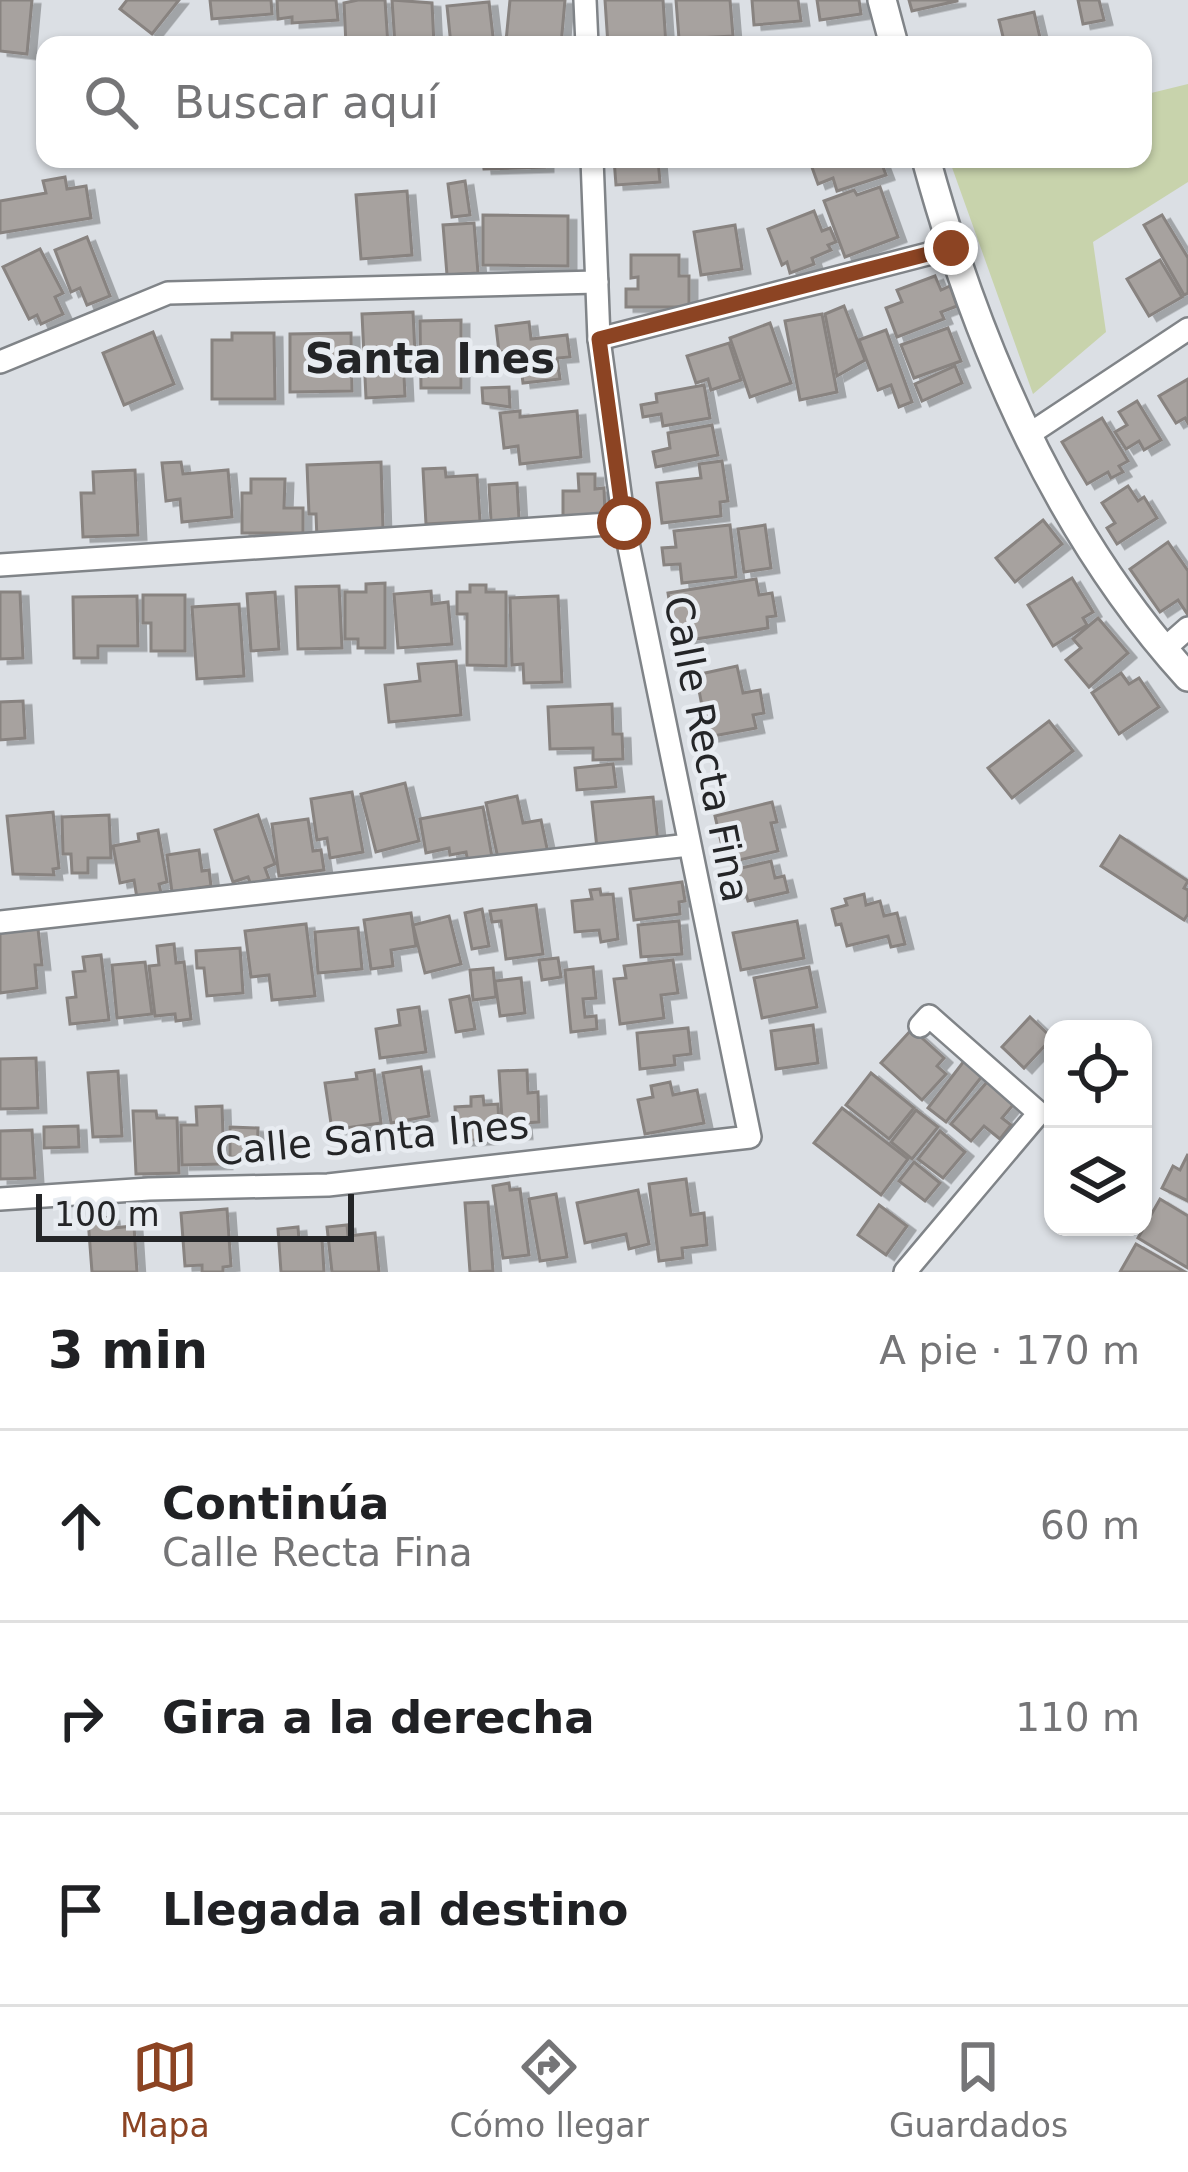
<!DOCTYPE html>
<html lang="es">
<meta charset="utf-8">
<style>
body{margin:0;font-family:"DejaVu Sans",sans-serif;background:#f2f2f2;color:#202124}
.controls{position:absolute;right:36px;bottom:36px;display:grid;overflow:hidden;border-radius:24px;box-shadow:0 3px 9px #0004}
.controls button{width:108px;height:108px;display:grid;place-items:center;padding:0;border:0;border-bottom:3px solid #e0e0e0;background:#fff;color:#202124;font:60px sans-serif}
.scale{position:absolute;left:36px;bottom:30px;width:318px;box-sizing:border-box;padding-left:12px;border:6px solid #242527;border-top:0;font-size:33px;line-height:42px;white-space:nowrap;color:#242527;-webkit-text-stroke:9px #e8ecf1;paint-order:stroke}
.stop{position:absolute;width:36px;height:36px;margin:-27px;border:9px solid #8c4423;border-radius:50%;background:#fff}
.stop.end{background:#8c4423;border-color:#fff;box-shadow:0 3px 12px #0008}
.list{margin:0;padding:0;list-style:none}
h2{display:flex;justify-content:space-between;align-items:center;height:156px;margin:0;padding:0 48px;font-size:51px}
h2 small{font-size:39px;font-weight:400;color:#757577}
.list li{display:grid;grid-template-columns:78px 1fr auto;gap:36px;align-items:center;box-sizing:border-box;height:192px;padding:0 48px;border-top:3px solid #e0e0e0}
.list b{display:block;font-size:45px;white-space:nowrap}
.list p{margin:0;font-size:39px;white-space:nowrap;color:#757577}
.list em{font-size:39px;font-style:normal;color:#757577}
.icon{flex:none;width:66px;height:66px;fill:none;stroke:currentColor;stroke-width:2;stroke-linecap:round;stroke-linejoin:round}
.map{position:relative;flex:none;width:1188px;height:1272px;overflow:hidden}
.search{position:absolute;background:#fff;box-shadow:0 3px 9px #0004;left:36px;right:36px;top:36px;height:132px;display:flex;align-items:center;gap:30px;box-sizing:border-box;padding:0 42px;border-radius:24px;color:#757577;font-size:45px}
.sheet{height:732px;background:#fff}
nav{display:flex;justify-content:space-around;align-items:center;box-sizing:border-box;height:168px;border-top:3px solid #e0e0e0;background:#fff;font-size:33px;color:#757577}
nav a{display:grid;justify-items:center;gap:6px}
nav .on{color:#8c4423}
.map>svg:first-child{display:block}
</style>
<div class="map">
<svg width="1188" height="1272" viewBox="0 0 1188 1272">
<defs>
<filter id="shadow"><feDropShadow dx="8" dy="4.5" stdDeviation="0" flood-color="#0004"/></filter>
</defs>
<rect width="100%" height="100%" fill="#dbdfe4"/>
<path fill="#c8d3ac" d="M 1188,84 L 1188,182 L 1093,242 L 1106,332 L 1033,394 L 949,159 L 1143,159 L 1143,95 Z"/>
<g fill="#a7a29f" stroke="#888380" stroke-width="3" filter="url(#shadow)">
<path d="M 0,0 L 32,0 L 27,54 L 0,51 Z"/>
<path d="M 127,0 L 179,0 L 152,34 L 120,9 Z"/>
<path d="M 210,0 L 271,0 L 272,14 L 212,19 Z"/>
<path d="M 277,0 L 336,0 L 338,20 L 292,23 L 292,17 L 278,19 Z"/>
<path d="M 358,0 L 385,0 L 388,45 L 346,45 L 344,3 Z"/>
<path d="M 392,0 L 432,3 L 434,45 L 395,45 Z"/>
<path d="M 510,0 L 565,0 L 561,45 L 506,41 Z"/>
<path d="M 605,0 L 663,0 L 666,45 L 608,45 Z"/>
<path d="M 676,0 L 730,0 L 733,36 L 679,39 Z"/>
<path d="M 752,0 L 798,0 L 801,21 L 754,25 Z"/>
<path d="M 817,0 L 859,0 L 861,14 L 820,20 Z"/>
<path d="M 909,0 L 957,0 L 957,1 L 912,11 Z"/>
<path d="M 1078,0 L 1099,0 L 1104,20 L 1083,24 Z"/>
<path d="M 489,2 L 494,45 L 451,45 L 447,6 Z"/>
<path d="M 1034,12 L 1041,42 L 1005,45 L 999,20 Z"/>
<path d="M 483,159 L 545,159 L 545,167 L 484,169 Z"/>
<path d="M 614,159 L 658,159 L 660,182 L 616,185 Z"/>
<path d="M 809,159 L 880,159 L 886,175 L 837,191 L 833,178 L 818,184 Z"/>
<path d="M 65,177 L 67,189 L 86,186 L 91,218 L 0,233 L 0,201 L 46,193 L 43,181 Z"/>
<path d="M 465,181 L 470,215 L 452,217 L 448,184 Z"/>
<path d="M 880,187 L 898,237 L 845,257 L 824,201 L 854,190 L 857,195 Z"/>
<path d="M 407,191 L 412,255 L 361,259 L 356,195 Z"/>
<path d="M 814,211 L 822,231 L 830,228 L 836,242 L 828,245 L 831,250 L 812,258 L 814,264 L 790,273 L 787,262 L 782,265 L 768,229 Z"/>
<path d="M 483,215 L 568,216 L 568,266 L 483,265 Z"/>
<path d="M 1162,215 L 1188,258 L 1188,293 L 1184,295 L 1144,225 Z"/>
<path d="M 474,223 L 478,273 L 447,275 L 443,225 Z"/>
<path d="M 735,225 L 742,269 L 701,275 L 694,232 Z"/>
<path d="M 87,237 L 110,296 L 87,305 L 80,288 L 71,292 L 55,250 Z"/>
<path d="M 40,249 L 63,293 L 55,297 L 63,314 L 41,324 L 37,315 L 29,319 L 3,267 Z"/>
<path d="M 631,255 L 679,255 L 679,276 L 689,276 L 689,307 L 626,307 L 626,289 L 638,289 L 638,277 L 631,278 Z"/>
<path d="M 1160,260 L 1182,297 L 1149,316 L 1127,279 Z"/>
<path d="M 935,276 L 941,290 L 950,286 L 957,306 L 941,312 L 944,319 L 897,337 L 886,308 L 902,302 L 897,290 Z"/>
<path d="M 844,306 L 865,360 L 837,376 L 825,314 Z"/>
<path d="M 413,312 L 415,354 L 403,355 L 405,396 L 366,398 L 362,314 Z"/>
<path d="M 822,314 L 837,392 L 800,400 L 785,321 Z"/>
<path d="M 461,320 L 461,388 L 421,388 L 420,321 Z"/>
<path d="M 529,322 L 531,339 L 567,335 L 570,357 L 557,358 L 560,379 L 523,383 L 521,367 L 510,368 L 508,351 L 499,352 L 496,326 Z"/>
<path d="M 770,323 L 791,383 L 750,397 L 730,338 Z"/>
<path d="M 948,328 L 961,361 L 914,378 L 901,345 Z"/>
<path d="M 886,330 L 912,402 L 899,407 L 891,385 L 878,390 L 859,340 Z"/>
<path d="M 153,332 L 174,384 L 124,405 L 103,353 Z"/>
<path d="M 232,333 L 274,333 L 275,399 L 212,399 L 212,340 L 232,340 Z"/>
<path d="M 351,333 L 352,391 L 290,392 L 290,334 Z"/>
<path d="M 729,343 L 741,380 L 711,390 L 708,379 L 696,383 L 687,356 Z"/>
<path d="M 955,366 L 962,383 L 922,401 L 915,384 Z"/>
<path d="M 1188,379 L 1188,423 L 1185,418 L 1176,423 L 1159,396 Z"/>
<path d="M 704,385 L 710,418 L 663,426 L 661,414 L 643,417 L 641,405 L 657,402 L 656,394 Z"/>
<path d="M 509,387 L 510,407 L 483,403 L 482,388 Z"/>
<path d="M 1137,401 L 1161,440 L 1144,450 L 1139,441 L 1126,449 L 1115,432 L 1127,425 L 1119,412 Z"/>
<path d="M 520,411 L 520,417 L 577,411 L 581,457 L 520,464 L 518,446 L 504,448 L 500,413 Z"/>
<path d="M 1102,418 L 1128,461 L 1119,466 L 1123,472 L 1111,478 L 1108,472 L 1087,484 L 1062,442 Z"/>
<path d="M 712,425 L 718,455 L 656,467 L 653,452 L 670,448 L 668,433 Z"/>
<path d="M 722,461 L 728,501 L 720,502 L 721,516 L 662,523 L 657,483 L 701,478 L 699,464 Z"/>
<path d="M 181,462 L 183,474 L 228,470 L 232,517 L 182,522 L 180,499 L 166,501 L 162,463 Z"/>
<path d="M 381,462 L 383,529 L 340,531 L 340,538 L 317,539 L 316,514 L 309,514 L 307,465 Z"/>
<path d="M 445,468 L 446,477 L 477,475 L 480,521 L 426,524 L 423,469 Z"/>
<path d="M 135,470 L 138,535 L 83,537 L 81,493 L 94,493 L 93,472 Z"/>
<path d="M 578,474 L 595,474 L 595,489 L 604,488 L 605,515 L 563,516 L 563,491 L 579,491 Z"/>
<path d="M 251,479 L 285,479 L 284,508 L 303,508 L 303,533 L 242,533 L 242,493 L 251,493 Z"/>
<path d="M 517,483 L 519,519 L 491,521 L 489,485 Z"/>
<path d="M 1128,486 L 1138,501 L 1144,497 L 1157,518 L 1117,544 L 1107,528 L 1115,523 L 1102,503 Z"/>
<path d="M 1043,520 L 1062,544 L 1015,582 L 996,558 Z"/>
<path d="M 730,525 L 736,577 L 682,583 L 680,564 L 664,565 L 662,548 L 676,547 L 674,531 Z"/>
<path d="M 765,525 L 771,568 L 744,572 L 738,529 Z"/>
<path d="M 1168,542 L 1188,571 L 1188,615 L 1178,600 L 1160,612 L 1130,569 Z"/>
<path d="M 1072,578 L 1093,612 L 1083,618 L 1087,625 L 1053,646 L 1028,605 Z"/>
<path d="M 756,579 L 759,595 L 772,593 L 776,616 L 767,617 L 768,628 L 676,642 L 668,593 Z"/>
<path d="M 385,583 L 385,648 L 358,648 L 358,639 L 345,639 L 345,592 L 366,592 L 366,584 Z"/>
<path d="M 470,585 L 486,585 L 486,592 L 506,592 L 506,666 L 467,665 L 467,614 L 457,614 L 457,592 L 470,592 Z"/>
<path d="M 339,586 L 342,648 L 298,649 L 296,587 Z"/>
<path d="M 431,591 L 432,604 L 448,602 L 452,644 L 398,648 L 394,594 Z"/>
<path d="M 0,592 L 20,592 L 23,658 L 0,659 Z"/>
<path d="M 275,592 L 279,649 L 251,651 L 247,594 Z"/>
<path d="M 143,595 L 185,595 L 185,651 L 151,651 L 151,623 L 143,623 Z"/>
<path d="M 137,596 L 138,646 L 98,646 L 98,658 L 74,658 L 73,597 Z"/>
<path d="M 558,596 L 562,682 L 524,683 L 523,664 L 512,665 L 510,598 Z"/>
<path d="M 239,604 L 244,676 L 197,679 L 192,607 Z"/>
<path d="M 1098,618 L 1128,653 L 1089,687 L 1066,660 L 1081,648 L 1073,639 Z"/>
<path d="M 456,661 L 461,715 L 389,722 L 385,685 L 420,681 L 418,664 Z"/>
<path d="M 737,666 L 743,693 L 760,690 L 764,713 L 753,715 L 756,728 L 708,737 L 696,675 Z"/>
<path d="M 1121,673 L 1129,684 L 1139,678 L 1159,707 L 1119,734 L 1092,693 Z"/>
<path d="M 23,701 L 25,738 L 0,740 L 0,702 Z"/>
<path d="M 612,704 L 613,734 L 622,734 L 623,759 L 593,760 L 593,748 L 550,749 L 548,707 Z"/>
<path d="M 1049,721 L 1073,751 L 1012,798 L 988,768 Z"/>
<path d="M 613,764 L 616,787 L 577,790 L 575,768 Z"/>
<path d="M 405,783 L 419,841 L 376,852 L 361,794 Z"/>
<path d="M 352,792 L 363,852 L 330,858 L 327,838 L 317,840 L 311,799 Z"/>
<path d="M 517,796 L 523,823 L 541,820 L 548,853 L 499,863 L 486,803 Z"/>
<path d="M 653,797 L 658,842 L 597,848 L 592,802 Z"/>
<path d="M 772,802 L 777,822 L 771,823 L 778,851 L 726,863 L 715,816 Z"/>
<path d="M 483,807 L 492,857 L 468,862 L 466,852 L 450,855 L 449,848 L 426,853 L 420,819 Z"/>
<path d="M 53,812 L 59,868 L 53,869 L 54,875 L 13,874 L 7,816 Z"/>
<path d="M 109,815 L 111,858 L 88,858 L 88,873 L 72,873 L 71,854 L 63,854 L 62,817 Z"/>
<path d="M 258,815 L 275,864 L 265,868 L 269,879 L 251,885 L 248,877 L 233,882 L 215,830 Z"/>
<path d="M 308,819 L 313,851 L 321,850 L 324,870 L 279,876 L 272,824 Z"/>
<path d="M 158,830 L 167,882 L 159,884 L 161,893 L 137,898 L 134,880 L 120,883 L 113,846 L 139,841 L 138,834 Z"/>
<path d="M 1120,836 L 1188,881 L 1184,888 L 1188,890 L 1188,914 L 1184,920 L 1101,866 Z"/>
<path d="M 199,850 L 202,871 L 209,870 L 211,886 L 172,892 L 167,855 Z"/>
<path d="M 771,861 L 775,878 L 784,876 L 788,892 L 748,901 L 745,891 L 725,895 L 720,873 Z"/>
<path d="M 682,882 L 685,901 L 679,902 L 680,914 L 634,920 L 630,889 Z"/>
<path d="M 600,889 L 601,895 L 613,894 L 618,939 L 601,942 L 599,930 L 575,932 L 572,901 L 592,899 L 590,890 Z"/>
<path d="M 864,894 L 866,905 L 880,901 L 884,916 L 897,913 L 905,944 L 891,947 L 888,936 L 847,946 L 841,924 L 836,925 L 832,909 L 847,905 L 845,899 Z"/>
<path d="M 536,905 L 543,954 L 506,959 L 501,921 L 492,922 L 490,911 Z"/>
<path d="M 482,909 L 489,946 L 472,949 L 465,913 Z"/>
<path d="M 411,913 L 416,946 L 391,950 L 393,966 L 371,969 L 364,920 Z"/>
<path d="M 449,916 L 461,964 L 425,973 L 413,925 Z"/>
<path d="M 679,921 L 682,954 L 641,957 L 638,925 Z"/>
<path d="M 797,921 L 804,958 L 741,970 L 733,933 Z"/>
<path d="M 306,924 L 315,996 L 272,1000 L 269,975 L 251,977 L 245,931 Z"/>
<path d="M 358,928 L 362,969 L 318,973 L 315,932 Z"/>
<path d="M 38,929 L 42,965 L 35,965 L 37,988 L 0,993 L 0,933 Z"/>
<path d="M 174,944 L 176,963 L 184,962 L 191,1019 L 176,1021 L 175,1014 L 155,1016 L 149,966 L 159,965 L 157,946 Z"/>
<path d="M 240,948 L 243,993 L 207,996 L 204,968 L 197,968 L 196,951 Z"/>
<path d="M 101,955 L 109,1020 L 70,1024 L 67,998 L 76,997 L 73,972 L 85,971 L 83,957 Z"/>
<path d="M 558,958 L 561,977 L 542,980 L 539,960 Z"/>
<path d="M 673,960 L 678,993 L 661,995 L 664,1018 L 620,1024 L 614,979 L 626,978 L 624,966 Z"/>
<path d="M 145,962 L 152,1014 L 117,1018 L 112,965 Z"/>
<path d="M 593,967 L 596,998 L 583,999 L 585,1017 L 596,1016 L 597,1029 L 571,1032 L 565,970 Z"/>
<path d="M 809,967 L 817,1007 L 762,1018 L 754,978 Z"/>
<path d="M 493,968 L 496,997 L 473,1000 L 470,970 Z"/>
<path d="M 521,978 L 525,1013 L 500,1016 L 495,981 Z"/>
<path d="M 469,996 L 475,1029 L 456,1032 L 450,1000 Z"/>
<path d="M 419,1007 L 426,1052 L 380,1058 L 376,1029 L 400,1025 L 398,1010 Z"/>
<path d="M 1030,1017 L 1052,1038 L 1024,1068 L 1002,1047 Z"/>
<path d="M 813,1025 L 818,1063 L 776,1069 L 771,1031 Z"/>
<path d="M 688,1028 L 691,1054 L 674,1056 L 675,1065 L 640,1069 L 637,1033 Z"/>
<path d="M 912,1029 L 944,1058 L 937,1066 L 946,1074 L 922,1100 L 881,1063 Z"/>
<path d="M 36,1058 L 38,1108 L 0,1109 L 0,1059 Z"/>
<path d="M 964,1061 L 983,1075 L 946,1122 L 928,1108 Z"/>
<path d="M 421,1067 L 429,1116 L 391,1123 L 383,1073 Z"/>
<path d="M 374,1070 L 381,1123 L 332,1130 L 325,1083 L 357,1079 L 356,1073 Z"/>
<path d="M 527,1070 L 528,1093 L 538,1092 L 539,1122 L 523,1123 L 524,1134 L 503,1135 L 499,1071 Z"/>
<path d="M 118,1071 L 122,1136 L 93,1137 L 88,1073 Z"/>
<path d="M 871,1073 L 914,1108 L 889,1139 L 846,1105 Z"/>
<path d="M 670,1082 L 673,1095 L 697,1090 L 704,1123 L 645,1134 L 638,1100 L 653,1097 L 651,1086 Z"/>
<path d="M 987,1082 L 1013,1105 L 1002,1118 L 1011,1125 L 1000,1139 L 984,1126 L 971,1141 L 951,1124 Z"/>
<path d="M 483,1096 L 484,1105 L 498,1104 L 499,1127 L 490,1127 L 490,1139 L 457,1141 L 455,1107 L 471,1106 L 471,1097 Z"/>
<path d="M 222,1106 L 224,1164 L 182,1165 L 181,1125 L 197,1125 L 196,1107 Z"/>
<path d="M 842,1108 L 908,1159 L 881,1195 L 814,1143 Z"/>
<path d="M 916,1110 L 938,1127 L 912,1159 L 891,1142 Z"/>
<path d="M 133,1111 L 156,1111 L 157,1118 L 177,1118 L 179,1173 L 136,1174 Z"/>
<path d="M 78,1126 L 79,1147 L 44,1148 L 44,1127 Z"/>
<path d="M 230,1127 L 258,1128 L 257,1158 L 230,1157 Z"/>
<path d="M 32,1130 L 35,1178 L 0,1179 L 0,1131 Z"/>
<path d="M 940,1131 L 965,1152 L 943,1178 L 918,1159 Z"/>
<path d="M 1188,1154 L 1188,1201 L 1162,1188 L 1173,1166 L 1180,1170 Z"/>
<path d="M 914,1162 L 940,1183 L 925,1201 L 899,1181 Z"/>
<path d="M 686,1179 L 691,1215 L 704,1213 L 707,1245 L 682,1248 L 683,1258 L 659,1261 L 649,1184 Z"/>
<path d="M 509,1183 L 510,1190 L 520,1189 L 529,1255 L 503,1258 L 493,1186 Z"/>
<path d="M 638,1190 L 649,1244 L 629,1249 L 626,1234 L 585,1243 L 577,1203 Z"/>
<path d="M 556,1194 L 567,1257 L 540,1261 L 529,1199 Z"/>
<path d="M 1160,1199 L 1188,1216 L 1188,1268 L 1138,1238 Z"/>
<path d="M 488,1202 L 493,1271 L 470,1272 L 465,1203 Z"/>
<path d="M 879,1205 L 907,1226 L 886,1255 L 858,1235 Z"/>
<path d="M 227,1209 L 231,1266 L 223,1267 L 223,1272 L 202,1272 L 202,1265 L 185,1266 L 181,1213 Z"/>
<path d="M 111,1217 L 112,1228 L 134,1226 L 137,1272 L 92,1272 L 88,1219 Z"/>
<path d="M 347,1225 L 348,1236 L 375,1233 L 379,1272 L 332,1272 L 327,1227 Z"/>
<path d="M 298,1227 L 299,1240 L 322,1239 L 324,1272 L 281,1272 L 278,1229 Z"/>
<path d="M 1136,1244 L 1185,1272 L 1120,1272 Z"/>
</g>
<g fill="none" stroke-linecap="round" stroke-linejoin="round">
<defs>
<g id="street">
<path d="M 585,0 L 587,45"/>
<path d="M 599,339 L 951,248"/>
<path d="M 0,362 L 168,293 L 597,282"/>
<path d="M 1028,435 L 1188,329"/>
<path d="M 0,565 L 624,523"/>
<path d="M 1163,650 L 1188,628"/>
<path d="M 0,922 L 689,845"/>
<path d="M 0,1199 L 149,1189 L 328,1185 L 750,1137 L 624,523 L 599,339 L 592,159"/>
<path d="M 905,1272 L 1039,1113 L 929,1016 L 920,1026"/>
</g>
<g id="secondary">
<path d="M 882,0 L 894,45"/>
<path d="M 926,159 C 977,345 1057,533 1188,677"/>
</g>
</defs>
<use href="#street" stroke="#808488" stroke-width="26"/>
<use href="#secondary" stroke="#808488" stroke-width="32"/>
<use href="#street" stroke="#fff" stroke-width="21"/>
<use href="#secondary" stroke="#fff" stroke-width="27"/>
</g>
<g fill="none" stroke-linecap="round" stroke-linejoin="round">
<path stroke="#8c4423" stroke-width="15" d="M 624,523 L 599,339 L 951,248"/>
</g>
<g text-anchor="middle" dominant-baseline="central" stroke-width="9" stroke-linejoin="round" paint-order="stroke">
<g font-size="39" fill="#242527" stroke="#e8ecf1">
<text transform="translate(707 749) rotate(79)">Calle Recta Fina</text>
<text transform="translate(372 1138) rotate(-5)">Calle Santa Ines</text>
</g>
<g font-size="42" font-weight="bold" fill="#242527" stroke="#e8ecf1">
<text x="430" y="358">Santa Ines</text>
</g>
</g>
</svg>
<div class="controls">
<button><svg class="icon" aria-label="locate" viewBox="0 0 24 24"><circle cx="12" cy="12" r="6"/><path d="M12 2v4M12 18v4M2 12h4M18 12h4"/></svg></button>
<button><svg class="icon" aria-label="layers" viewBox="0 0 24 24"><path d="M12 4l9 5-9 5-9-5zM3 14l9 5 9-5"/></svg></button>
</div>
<div class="scale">100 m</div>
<div class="stop" style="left:624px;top:523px"></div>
<div class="stop end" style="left:951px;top:248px"></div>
<div class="search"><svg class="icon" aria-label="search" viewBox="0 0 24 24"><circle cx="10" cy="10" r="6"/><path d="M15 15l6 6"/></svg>Buscar aquí</div>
</div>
<section class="sheet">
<h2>3 min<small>A pie · 170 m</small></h2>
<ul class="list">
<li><svg class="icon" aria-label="ahead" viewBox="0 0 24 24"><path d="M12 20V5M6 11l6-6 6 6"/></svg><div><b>Continúa</b><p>Calle Recta Fina</p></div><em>60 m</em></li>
<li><svg class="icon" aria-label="right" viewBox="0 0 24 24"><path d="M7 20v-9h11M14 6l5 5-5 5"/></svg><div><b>Gira a la derecha</b></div><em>110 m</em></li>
<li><svg class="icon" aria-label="arrive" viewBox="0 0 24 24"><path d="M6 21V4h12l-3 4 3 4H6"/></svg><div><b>Llegada al destino</b></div></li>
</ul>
</section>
<nav>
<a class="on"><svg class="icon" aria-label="map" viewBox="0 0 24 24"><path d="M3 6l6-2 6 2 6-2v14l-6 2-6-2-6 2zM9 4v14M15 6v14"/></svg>Mapa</a>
<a><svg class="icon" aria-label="directions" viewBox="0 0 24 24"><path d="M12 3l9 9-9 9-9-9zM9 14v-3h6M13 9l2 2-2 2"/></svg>Cómo llegar</a>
<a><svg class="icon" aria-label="saved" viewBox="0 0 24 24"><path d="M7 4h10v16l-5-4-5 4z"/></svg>Guardados</a>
</nav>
